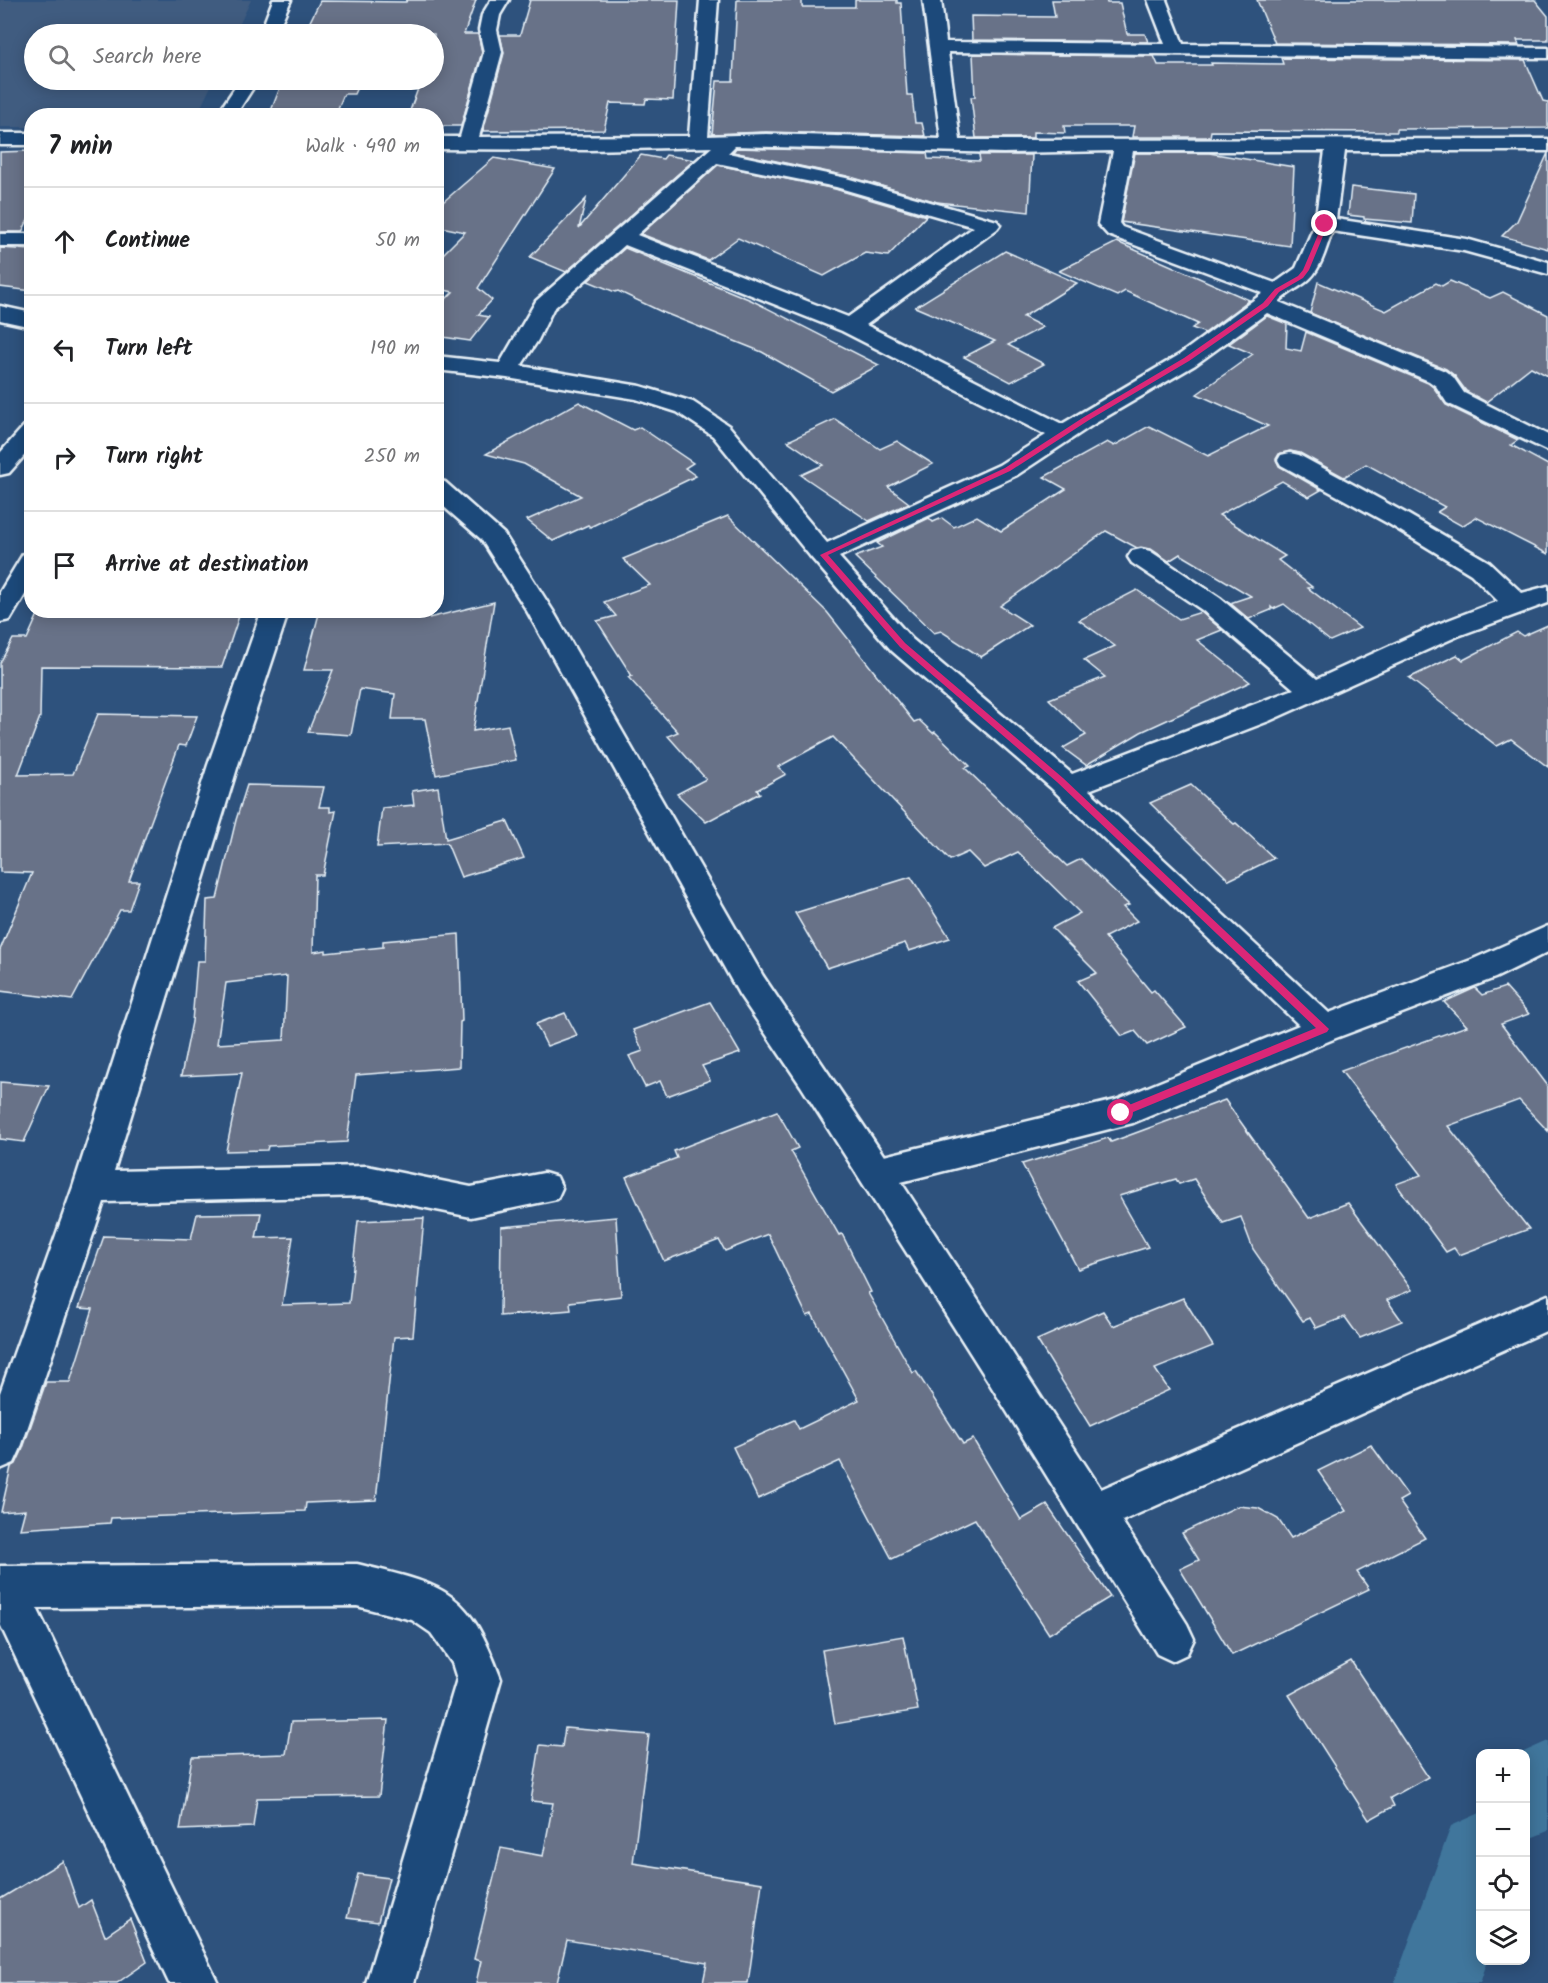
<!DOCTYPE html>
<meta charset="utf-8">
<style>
body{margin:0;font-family:Kalam,sans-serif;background:#f2f2f2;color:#202124}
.controls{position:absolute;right:18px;bottom:18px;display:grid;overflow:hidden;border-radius:12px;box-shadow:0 3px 15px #0003}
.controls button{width:54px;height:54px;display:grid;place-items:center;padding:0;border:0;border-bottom:2px solid #e0e0e0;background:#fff;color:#202124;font:30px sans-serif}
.stop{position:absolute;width:18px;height:18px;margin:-14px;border:4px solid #db2777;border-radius:50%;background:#fff}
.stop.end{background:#db2777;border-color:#fff;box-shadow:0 2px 6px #0008}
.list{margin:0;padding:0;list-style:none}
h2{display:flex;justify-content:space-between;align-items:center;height:78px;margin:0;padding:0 24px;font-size:26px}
h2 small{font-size:20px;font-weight:400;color:#757577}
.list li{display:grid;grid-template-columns:39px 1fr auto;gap:18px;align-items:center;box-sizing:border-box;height:108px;padding:0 24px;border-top:2px solid #e0e0e0}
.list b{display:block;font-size:22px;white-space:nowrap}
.list em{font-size:20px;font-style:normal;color:#757577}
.icon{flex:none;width:33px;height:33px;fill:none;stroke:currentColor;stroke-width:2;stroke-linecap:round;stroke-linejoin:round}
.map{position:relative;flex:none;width:1548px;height:1983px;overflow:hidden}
.search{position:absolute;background:#fff;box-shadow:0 3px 15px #0003;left:24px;top:24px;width:420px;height:66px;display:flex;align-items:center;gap:15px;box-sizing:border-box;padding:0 21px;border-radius:33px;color:#757577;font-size:22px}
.panel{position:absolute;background:#fff;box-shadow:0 3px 15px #0003;left:24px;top:108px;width:420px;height:510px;border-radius:24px}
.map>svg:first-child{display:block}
</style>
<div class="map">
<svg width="1548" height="1983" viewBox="0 0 1548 1983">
<rect width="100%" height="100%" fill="#2e527d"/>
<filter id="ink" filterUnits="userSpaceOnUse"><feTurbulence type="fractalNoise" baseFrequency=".0167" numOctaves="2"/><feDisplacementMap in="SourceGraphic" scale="12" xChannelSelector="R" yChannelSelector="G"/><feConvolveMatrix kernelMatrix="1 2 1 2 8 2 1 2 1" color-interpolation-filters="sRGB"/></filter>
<g filter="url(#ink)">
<path fill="#3f5c80" d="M 0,0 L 251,0 L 235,34 L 34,34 L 34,80 L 214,80 L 197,115 L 32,116 L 31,127 L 0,127 Z"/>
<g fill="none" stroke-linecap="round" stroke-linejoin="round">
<g fill="#3f769c" fill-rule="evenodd">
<path d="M 1548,1741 L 1548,1831 L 1526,1840 L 1526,1754 L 1519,1754 Z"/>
<path d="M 1480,1813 L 1480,1960 L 1488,1960 L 1480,1983 L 1394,1983 L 1451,1826 Z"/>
</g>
</g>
<g fill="#687288" stroke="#e8f1f8" stroke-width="1.5" fill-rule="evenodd">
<path d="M 407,0 L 476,0 L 464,34 L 478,34 L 482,52 L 461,126 L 436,126 L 436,116 L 408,116 L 419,86 L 358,85 L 354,94 L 344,94 L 336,113 L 329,113 L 329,116 L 269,116 L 283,80 L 434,80 L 434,34 L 304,34 L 320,1 L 406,2 Z"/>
<path d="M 530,0 L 679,0 L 673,100 L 646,99 L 645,104 L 610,103 L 604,130 L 483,131 L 504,53 L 500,35 L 520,35 Z"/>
<path d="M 737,0 L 802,0 L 802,7 L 855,7 L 855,0 L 897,0 L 897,3 L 901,3 L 907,95 L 912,95 L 915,123 L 922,123 L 925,136 L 766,132 L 712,134 L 717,81 L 733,81 Z"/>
<path d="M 1052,0 L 1106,0 L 1107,3 L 1120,3 L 1127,34 L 1145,34 L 1148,42 L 972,40 L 971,16 L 1055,17 Z"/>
<path d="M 1257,0 L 1535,0 L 1548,16 L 1548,40 L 1517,40 L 1519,45 L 1275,43 Z"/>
<path d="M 973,54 L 1154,56 L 1158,65 L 1212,65 L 1211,63 L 1283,64 L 1281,58 L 1525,60 L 1543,101 L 1548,102 L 1548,128 L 1397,129 L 1397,132 L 1211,131 L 1210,137 L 1132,137 L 1134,126 L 1064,126 L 1065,133 L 1033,132 L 1033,138 L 976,138 L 971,97 L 975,97 Z"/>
<path d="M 736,148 L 927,153 L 928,159 L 980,161 L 979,155 L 1032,155 L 1029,212 L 937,202 L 847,176 L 733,152 Z"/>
<path d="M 32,151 L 32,212 L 22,232 L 0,232 L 0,152 Z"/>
<path d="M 1135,153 L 1209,153 L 1294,167 L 1290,246 L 1121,222 Z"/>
<path d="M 1548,153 L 1548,249 L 1502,236 L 1517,221 Z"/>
<path d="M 641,155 L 663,159 L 666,155 L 694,160 L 566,272 L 530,257 L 586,199 L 579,228 Z"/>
<path d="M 494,158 L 555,169 L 478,288 L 492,300 L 478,315 L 489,317 L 470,341 L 436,336 L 436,309 L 453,292 L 436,288 L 436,261 L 465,232 L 436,226 L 436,208 Z"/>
<path d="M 718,165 L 835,189 L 926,216 L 888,256 L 865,253 L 824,276 L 738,238 L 708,260 L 641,234 Z"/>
<path d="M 1351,187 L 1414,194 L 1412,223 L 1364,219 L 1364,217 L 1348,215 Z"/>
<path d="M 1117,242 L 1249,300 L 1205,333 L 1192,328 L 1198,324 L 1125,291 L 1117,296 L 1059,271 Z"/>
<path d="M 0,248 L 32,250 L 32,291 L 0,287 Z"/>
<path d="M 625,248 L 751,300 L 879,365 L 831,391 L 762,352 L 662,312 L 618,291 L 615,292 L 588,281 Z"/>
<path d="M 1005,251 L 1077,283 L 1023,317 L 1043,327 L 1008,345 L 1044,364 L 1011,382 L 964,357 L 995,341 L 915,307 Z"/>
<path d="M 1450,281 L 1490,298 L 1503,292 L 1548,315 L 1548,376 L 1531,367 L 1486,402 L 1466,391 L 1455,376 L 1446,369 L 1310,313 L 1318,282 L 1386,311 L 1436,283 L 1442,286 Z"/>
<path d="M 1267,316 L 1287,324 L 1286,348 L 1301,351 L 1306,332 L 1428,383 L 1434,388 L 1446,405 L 1518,440 L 1511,445 L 1548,465 L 1548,554 L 1476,517 L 1462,526 L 1437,512 L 1445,507 L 1366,464 L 1344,477 L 1300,453 L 1290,451 L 1279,454 L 1276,459 L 1279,466 L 1321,490 L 1309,497 L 1282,481 L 1219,515 L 1285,556 L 1278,560 L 1312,587 L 1308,588 L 1360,628 L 1330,641 L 1284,604 L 1273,609 L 1271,607 L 1271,610 L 1249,619 L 1230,603 L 1251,596 L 1180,554 L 1169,561 L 1151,549 L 1137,548 L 1106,531 L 1000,606 L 1030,625 L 981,657 L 941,631 L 934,633 L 855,557 L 882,547 L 877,543 L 929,518 L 933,522 L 942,518 L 954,527 L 977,516 L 1001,531 L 1066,489 L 1044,477 L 1107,442 L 1114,446 L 1149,426 L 1208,456 L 1268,426 L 1197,394 L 1253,354 L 1229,344 Z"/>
<path d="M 579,402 L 633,430 L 640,427 L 693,463 L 685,468 L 696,476 L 590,527 L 588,525 L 553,541 L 527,520 L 581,496 L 524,464 L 486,454 Z"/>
<path d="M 835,419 L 880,449 L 897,441 L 933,464 L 888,487 L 909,503 L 869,521 L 801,475 L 823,465 L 788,441 Z"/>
<path d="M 728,516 L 827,612 L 914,722 L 919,720 L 933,733 L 935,732 L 970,766 L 965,768 L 1067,866 L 1081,859 L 1129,905 L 1123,907 L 1137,921 L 1105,937 L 1151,992 L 1154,990 L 1186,1027 L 1147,1045 L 1135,1031 L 1122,1036 L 1078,981 L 1097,973 L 1052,928 L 1080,913 L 1018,852 L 984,868 L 968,852 L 950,860 L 833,737 L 778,767 L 786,774 L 757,790 L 760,793 L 706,822 L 677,794 L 706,779 L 668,736 L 678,732 L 628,677 L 632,676 L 597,621 L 616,616 L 604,602 L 650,585 L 623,559 Z"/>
<path d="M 1137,590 L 1179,619 L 1201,612 L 1222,630 L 1197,640 L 1250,682 L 1141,732 L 1086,765 L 1063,748 L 1086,735 L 1049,699 L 1105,677 L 1084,660 L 1115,646 L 1079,620 Z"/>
<path d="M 494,602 L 473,731 L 508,725 L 516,760 L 436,775 L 425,719 L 392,719 L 395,694 L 360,689 L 351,735 L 308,732 L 333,670 L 304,670 L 320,610 L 432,610 L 429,618 Z"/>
<path d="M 40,610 L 241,610 L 222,667 L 41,666 L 40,717 L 18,775 L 73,774 L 98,714 L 197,716 L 186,746 L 179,745 L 129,881 L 139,881 L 129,910 L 120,910 L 72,1000 L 0,991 L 0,950 L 32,873 L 0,872 L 0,663 L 13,639 L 27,639 Z"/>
<path d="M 1548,625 L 1548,767 L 1511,739 L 1497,746 L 1409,678 L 1457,655 L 1463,660 L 1517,632 L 1523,636 Z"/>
<path d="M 247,785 L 324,787 L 319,807 L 330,807 L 330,812 L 336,811 L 323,875 L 315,875 L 313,952 L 326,950 L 326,953 L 383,947 L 383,941 L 459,934 L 462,1021 L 460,1022 L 459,1067 L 356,1075 L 347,1142 L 268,1146 L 267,1150 L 226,1151 L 242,1073 L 181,1076 L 192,1022 L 197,961 L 205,961 L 207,900 L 217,899 L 236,820 ZM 287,976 L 284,1040 L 217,1044 L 226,983 Z"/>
<path d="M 1191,785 L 1234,824 L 1236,823 L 1274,858 L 1229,880 L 1150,803 Z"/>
<path d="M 438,787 L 446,839 L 507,821 L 524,858 L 461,877 L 447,843 L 377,847 L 382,808 L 414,805 L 412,791 Z"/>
<path d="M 911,877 L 950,938 L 909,951 L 905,943 L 827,968 L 795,913 Z"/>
<path d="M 1505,987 L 1529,1014 L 1501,1024 L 1548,1086 L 1548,1131 L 1519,1100 L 1448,1126 L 1529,1229 L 1459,1255 L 1454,1248 L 1446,1252 L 1396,1184 L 1421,1175 L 1341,1071 L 1467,1026 L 1444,1002 L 1475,988 L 1482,995 Z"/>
<path d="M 710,1002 L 740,1053 L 702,1066 L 710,1080 L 667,1096 L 660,1081 L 645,1087 L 629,1056 L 643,1051 L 633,1030 Z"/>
<path d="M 565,1013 L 577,1035 L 547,1046 L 536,1024 Z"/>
<path d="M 0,1082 L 49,1086 L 24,1142 L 0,1139 Z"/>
<path d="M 1225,1100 L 1309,1218 L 1348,1203 L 1412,1290 L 1387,1300 L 1402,1321 L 1360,1338 L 1345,1317 L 1316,1328 L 1310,1318 L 1303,1321 L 1253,1249 L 1241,1217 L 1223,1223 L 1194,1179 L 1179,1184 L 1176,1179 L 1119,1196 L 1148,1247 L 1078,1269 L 1022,1164 L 1108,1138 L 1111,1142 Z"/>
<path d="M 777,1111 L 798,1148 L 791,1151 L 839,1235 L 842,1234 L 871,1292 L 868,1293 L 913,1373 L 916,1371 L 963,1444 L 973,1439 L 1021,1520 L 1047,1505 L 1110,1597 L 1049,1634 L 975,1519 L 892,1559 L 840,1461 L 758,1499 L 733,1447 L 794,1420 L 799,1429 L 859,1400 L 812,1314 L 807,1316 L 768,1234 L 725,1251 L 719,1240 L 664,1261 L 626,1177 L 677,1158 L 674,1151 Z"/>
<path d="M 261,1213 L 256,1238 L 293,1237 L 282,1305 L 349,1303 L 358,1221 L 424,1218 L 413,1336 L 394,1337 L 376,1500 L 306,1503 L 305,1511 L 111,1518 L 110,1523 L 20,1529 L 25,1510 L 1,1512 L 11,1467 L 16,1464 L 22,1451 L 46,1382 L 70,1382 L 93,1309 L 79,1308 L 104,1236 L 191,1239 L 197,1214 Z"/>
<path d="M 616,1217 L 621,1296 L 570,1302 L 571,1310 L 500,1316 L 501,1227 Z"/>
<path d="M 1183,1298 L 1213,1346 L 1155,1369 L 1169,1390 L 1090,1426 L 1037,1340 L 1103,1311 L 1113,1326 Z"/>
<path d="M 1371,1445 L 1408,1496 L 1399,1501 L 1425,1538 L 1357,1572 L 1369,1589 L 1232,1655 L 1180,1569 L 1199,1560 L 1182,1533 L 1238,1506 L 1258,1508 L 1278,1519 L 1291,1538 L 1346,1511 L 1318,1471 Z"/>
<path d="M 903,1636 L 918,1710 L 835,1724 L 822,1650 Z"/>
<path d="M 1351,1661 L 1428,1777 L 1390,1798 L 1394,1806 L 1369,1820 L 1289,1695 Z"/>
<path d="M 388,1720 L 379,1796 L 257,1798 L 253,1827 L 180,1830 L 192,1757 L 286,1754 L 291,1722 Z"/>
<path d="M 565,1728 L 649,1735 L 633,1863 L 762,1883 L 748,1983 L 703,1983 L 707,1963 L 567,1940 L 557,1983 L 476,1983 L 481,1961 L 474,1959 L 501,1848 L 543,1856 L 553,1803 L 531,1801 L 540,1745 L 562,1747 Z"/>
<path d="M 63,1861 L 79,1908 L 91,1900 L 105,1936 L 130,1919 L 147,1962 L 117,1983 L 0,1983 L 0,1899 Z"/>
<path d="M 358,1874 L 389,1878 L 378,1922 L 347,1918 Z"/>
</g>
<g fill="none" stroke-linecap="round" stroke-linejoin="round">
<defs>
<g id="minor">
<path d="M 273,0 L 291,0 L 276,34 L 260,34 Z"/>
<path d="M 491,0 L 509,0 L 500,15 L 497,30 L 502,52 L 479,137 L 689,136 L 700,0 L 718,0 L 708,136 L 766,134 L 941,139 L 923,0 L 941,0 L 946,42 L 1165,44 L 1148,0 L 1166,0 L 1183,44 L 1548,48 L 1548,58 L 948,52 L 960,140 L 1548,139 L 1548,151 L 1345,151 L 1336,219 L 1466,239 L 1548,262 L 1548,274 L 1464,251 L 1332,231 C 1326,248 1321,271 1306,282 C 1297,289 1287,293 1279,302 L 1445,371 L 1453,377 L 1464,393 L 1548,435 L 1548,451 L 1447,403 L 1436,386 L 1429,381 L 1267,313 L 1195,365 L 1094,424 L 1017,475 L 839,557 L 912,639 L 1072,774 L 1294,689 L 1202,610 L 1132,563 L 1128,557 L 1132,551 L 1141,549 L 1150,551 L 1220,598 L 1317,679 L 1438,624 L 1498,601 L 1471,574 L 1389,524 L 1281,465 L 1278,460 L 1281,455 L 1290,453 L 1299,455 L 1407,514 L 1489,562 L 1522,593 L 1548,586 L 1548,603 L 1458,636 L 1269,721 L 1089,790 L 1329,1013 L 1471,960 L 1548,926 L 1548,952 L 1495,978 L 1336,1038 L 1133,1123 L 901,1182 L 1101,1489 L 1548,1295 L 1548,1330 L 1122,1521 L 1187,1624 L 1194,1639 L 1187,1654 L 1172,1661 L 1157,1654 L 988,1381 L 801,1086 L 739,994 L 527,611 L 481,539 L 436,500 L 436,480 L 445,482 L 504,534 L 553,611 L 763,976 L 884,1156 L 1116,1100 L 1299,1025 L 1050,787 L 892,651 L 810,556 L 713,436 L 677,412 L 636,399 L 507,378 L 436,370 L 436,356 L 500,363 L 536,301 L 712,147 L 589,150 L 436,149 L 436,137 L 460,137 L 484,52 L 479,30 L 482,15 ZM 735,146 L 1003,153 L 1113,151 L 1098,224 L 1108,235 L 1263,293 L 1179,355 L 1062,424 L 866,325 L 997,229 L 1000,225 L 997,221 L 846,178 L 728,153 ZM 1133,151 L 1325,151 L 1315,224 L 1296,268 L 1275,283 L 1122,227 L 1119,223 ZM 717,163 L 836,187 L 974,227 L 848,317 L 637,235 ZM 625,245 L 842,331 L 1046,435 L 999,465 L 827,543 L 729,426 L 693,402 L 640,386 L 521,366 L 538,340 L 553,309 Z"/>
<path d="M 240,80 L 258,80 L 235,116 L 216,116 Z"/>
<rect x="0" y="133" width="32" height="12"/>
<rect x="0" y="234" width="32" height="12"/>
<path d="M 0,306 L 32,313 L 32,327 L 0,320 Z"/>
<path d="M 32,424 L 32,447 L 9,473 L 0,475 L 0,453 L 24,426 Z"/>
<path d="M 32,552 L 32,583 L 10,620 L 0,622 L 0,592 L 23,554 Z"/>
<path d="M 262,610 L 289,610 L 238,765 L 114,1171 L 367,1166 L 471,1187 L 544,1173 L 557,1177 L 562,1188 L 557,1199 L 471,1217 L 367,1196 L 104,1202 L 20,1450 L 14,1463 L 0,1469 L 0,1393 L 73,1187 L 208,765 Z"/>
<path d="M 357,1564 C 446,1586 468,1588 501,1679 L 414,1983 L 366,1983 L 457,1679 L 452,1663 L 431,1633 L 412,1620 L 357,1606 L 37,1608 L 218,1983 L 169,1983 L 0,1624 L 0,1566 Z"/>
</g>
</defs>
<use href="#minor" stroke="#e8f1f8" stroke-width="5"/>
<use href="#minor" fill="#1f4a7a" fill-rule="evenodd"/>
</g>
</g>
<path fill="#db2777" d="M 1323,223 L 1328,224 L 1309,270 L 1303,278 L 1279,292 L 1268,306 L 1189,361 L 1089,420 L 1010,471 L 828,555 L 905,643 L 1063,778 L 1329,1029 L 1327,1032 L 1121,1117 L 1116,1113 L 1117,1110 L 1316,1028 L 1057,782 L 900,647 L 820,555 L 1005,468 L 1084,417 L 1184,358 L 1263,303 L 1275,289 L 1298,276 L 1303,270 Z"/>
</svg>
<div class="controls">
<button>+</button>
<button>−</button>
<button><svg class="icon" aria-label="locate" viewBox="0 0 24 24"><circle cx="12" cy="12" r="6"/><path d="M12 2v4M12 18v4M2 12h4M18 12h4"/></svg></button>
<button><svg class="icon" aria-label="layers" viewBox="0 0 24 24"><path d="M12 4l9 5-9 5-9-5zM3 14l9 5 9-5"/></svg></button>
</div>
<div class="stop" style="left:1121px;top:1113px"></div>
<div class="stop end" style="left:1325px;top:224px"></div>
<div class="search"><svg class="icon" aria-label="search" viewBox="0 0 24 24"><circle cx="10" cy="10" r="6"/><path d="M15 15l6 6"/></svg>Search here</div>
<section class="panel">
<h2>7 min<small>Walk · 490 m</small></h2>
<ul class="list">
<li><svg class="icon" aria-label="ahead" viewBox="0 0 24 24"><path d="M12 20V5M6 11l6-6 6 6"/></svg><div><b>Continue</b></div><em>50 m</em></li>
<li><svg class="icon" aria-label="left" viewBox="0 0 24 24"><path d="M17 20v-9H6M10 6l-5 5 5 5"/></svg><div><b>Turn left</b></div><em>190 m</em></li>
<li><svg class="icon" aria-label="right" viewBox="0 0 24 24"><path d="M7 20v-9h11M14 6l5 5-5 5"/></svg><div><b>Turn right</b></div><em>250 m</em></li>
<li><svg class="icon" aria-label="arrive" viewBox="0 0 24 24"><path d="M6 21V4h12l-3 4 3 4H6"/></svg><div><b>Arrive at destination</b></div></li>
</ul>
</section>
</div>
